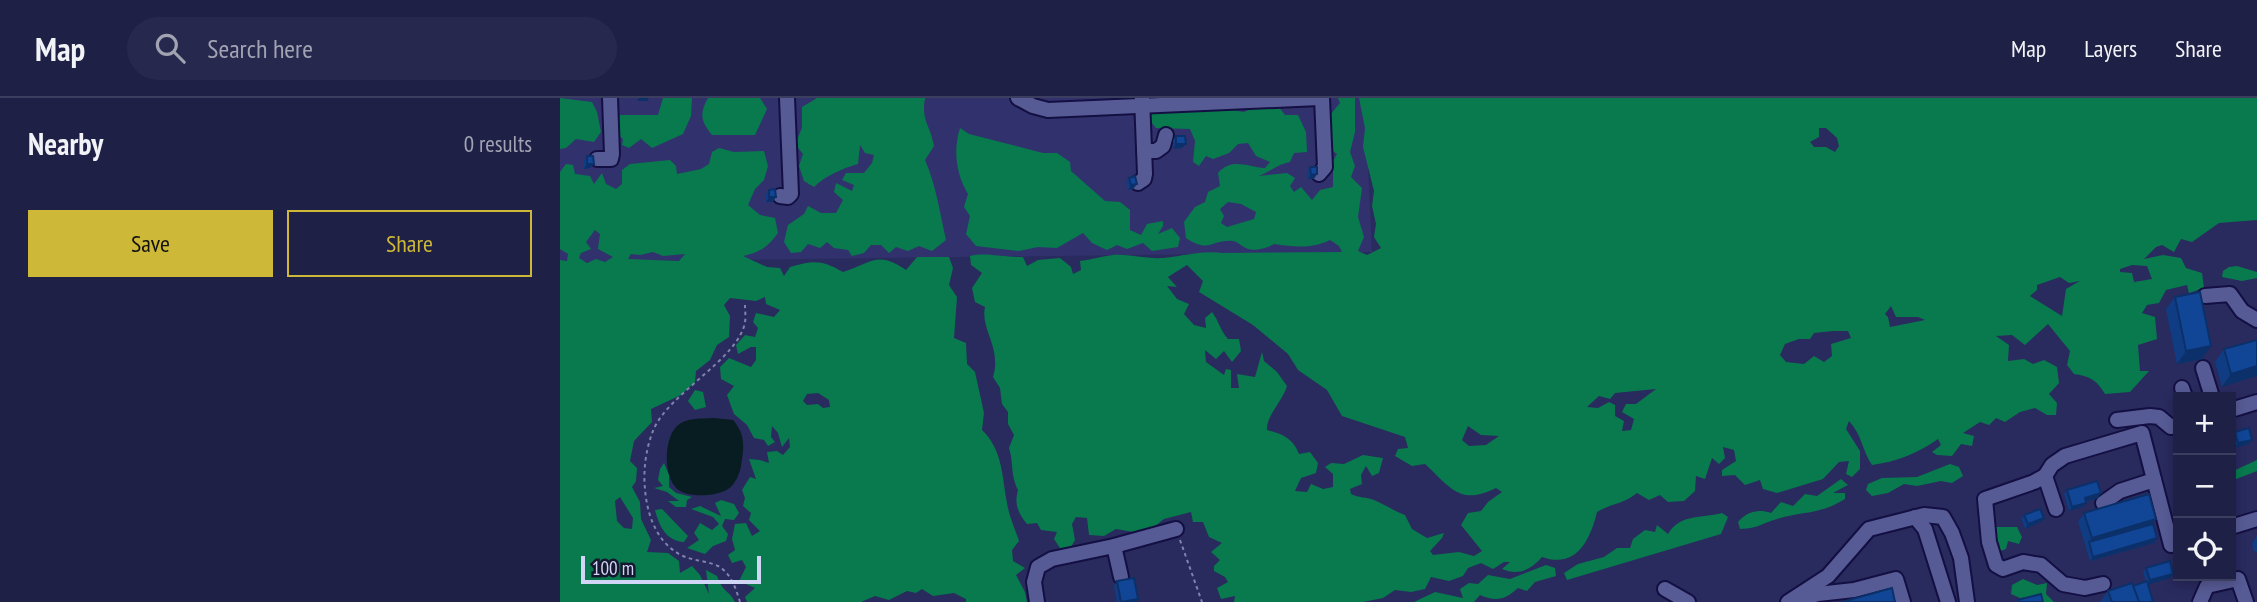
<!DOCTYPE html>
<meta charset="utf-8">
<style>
body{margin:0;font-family:"PT Sans Narrow",sans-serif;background:#27284d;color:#f1f3f6}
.controls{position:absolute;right:21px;bottom:21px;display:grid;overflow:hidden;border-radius:0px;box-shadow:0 4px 10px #0003}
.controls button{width:63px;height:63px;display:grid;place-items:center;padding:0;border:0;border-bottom:2px solid #3c3e5f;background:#1f2046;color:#f1f3f6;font:35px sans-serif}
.scale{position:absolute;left:21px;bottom:18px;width:180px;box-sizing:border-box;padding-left:7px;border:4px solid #d1d6f7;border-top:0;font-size:19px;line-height:24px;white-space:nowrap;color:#d1d6f7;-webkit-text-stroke:5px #15172e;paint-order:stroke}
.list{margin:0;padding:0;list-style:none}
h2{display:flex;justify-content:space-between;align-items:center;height:91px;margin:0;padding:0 28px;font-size:30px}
h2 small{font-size:23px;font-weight:400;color:#a1a3b3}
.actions{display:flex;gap:14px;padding:21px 28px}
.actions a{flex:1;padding:16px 0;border:2px solid #ceb837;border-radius:0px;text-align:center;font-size:24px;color:#ceb837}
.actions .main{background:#ceb837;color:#111}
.icon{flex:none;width:38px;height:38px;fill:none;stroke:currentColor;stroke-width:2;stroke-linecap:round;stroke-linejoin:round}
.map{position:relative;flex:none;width:1697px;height:504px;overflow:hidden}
header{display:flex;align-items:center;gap:42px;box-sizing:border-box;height:98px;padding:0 35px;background:#1f2046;border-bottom:2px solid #3c3e5f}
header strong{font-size:33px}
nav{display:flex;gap:38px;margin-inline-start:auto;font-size:24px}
.search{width:490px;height:63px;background:#27284d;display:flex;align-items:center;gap:18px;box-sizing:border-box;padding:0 24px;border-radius:38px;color:#a1a3b3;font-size:26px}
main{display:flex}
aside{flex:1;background:#1f2046}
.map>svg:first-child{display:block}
</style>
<header>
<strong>Map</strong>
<div class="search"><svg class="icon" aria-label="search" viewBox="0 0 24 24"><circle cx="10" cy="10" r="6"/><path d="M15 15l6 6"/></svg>Search here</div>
<nav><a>Map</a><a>Layers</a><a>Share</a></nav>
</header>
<main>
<aside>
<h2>Nearby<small>0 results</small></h2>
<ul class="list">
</ul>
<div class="actions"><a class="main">Save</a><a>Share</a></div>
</aside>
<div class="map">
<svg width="1697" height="504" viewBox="0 0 1697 504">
<rect width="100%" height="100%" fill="#292a5e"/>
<path fill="#31326d" d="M 0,0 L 805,0 L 812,154 L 0,164 Z"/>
<g fill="#087a4e" fill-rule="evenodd">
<path d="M 0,0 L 32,4 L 37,14 L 41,34 L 34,44 L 16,41 L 6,50 L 0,51 Z"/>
<path d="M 103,0 L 132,0 L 131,18 L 123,36 L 92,50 L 81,41 L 69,50 L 62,47 L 63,41 L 56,35 L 60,17 L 98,17 Z"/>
<path d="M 148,0 L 200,0 L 207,11 L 195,37 L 152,37 C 141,24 139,16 148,0 Z"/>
<path d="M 257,0 L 365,0 C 361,23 370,26 374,48 L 365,62 C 376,87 380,115 386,142 L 372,153 L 359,148 L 348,153 L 336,149 L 329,155 L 321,147 L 311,147 L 304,155 L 292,158 L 288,152 L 274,150 L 267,144 L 260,150 L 248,146 L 241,154 L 231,155 L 224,144 L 228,127 L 244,116 L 248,108 L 261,115 L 276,115 L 283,102 L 274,94 L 276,85 L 292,93 L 294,87 L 282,82 L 286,75 L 304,75 L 312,65 L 314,57 L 305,55 L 300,47 L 298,66 C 283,70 265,78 254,89 L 244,83 L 239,68 L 243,56 L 235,46 L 242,30 L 242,9 Z"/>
<path d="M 778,0 L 795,0 L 795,34 L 790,54 L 795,68 L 791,79 L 802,90 L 798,119 L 804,139 L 798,153 L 807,157 L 821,150 L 814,139 L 816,126 L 812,108 L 814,93 L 803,49 L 805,30 L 799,0 L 1697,0 L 1697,122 L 1659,125 L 1632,144 L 1621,141 L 1614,154 L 1602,147 L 1596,149 L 1584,161 L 1603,157 L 1621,160 L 1626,170 L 1642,175 L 1644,190 L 1629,195 L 1627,187 L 1606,192 L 1599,205 L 1587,207 L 1582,215 L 1595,219 L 1597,241 L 1578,247 L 1580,273 L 1589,273 L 1570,294 L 1545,296 C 1537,282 1529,278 1514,276 L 1507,267 L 1510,253 L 1488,226 L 1465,247 L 1452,237 L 1436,238 L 1449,247 L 1448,263 L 1464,261 L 1473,266 L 1484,262 L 1497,269 L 1499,285 L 1489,296 L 1497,305 L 1496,317 L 1487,317 L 1475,310 L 1460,314 L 1445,324 L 1436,320 L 1429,327 L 1420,324 L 1403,335 L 1414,338 L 1412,348 L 1401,346 L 1392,358 L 1377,357 L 1372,354 L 1381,347 L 1378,341 C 1359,355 1335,364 1312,367 C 1302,352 1302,337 1289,323 L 1286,331 L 1300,353 L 1300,371 L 1292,379 L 1286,376 L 1289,363 L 1279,364 L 1263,381 L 1217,395 L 1203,391 L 1200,382 L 1185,387 L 1175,377 L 1162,378 L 1162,372 L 1176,363 L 1174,352 L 1163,349 L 1165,360 L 1159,366 L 1152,360 L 1145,381 L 1136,378 L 1135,393 L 1124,403 L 1108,404 L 1100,397 L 1089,402 L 1077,395 C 1064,406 1052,405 1037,414 C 1030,443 1016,471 982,459 C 971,472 958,478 942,471 L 950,464 L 944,464 L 933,471 L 921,465 L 908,470 L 903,478 L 889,483 L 871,479 L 865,491 L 851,494 L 835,492 L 823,500 L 803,504 L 674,504 L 675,498 L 661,501 L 657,490 L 668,484 L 665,479 L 654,473 L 654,468 L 660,462 L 651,454 L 662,445 L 649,439 L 643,424 L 633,424 L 631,414 L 604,421 L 585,436 L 556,431 L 544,438 L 529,437 L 527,420 L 516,419 L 512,426 L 515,442 L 508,454 L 500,450 L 494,441 L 497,434 L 481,432 L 477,425 L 467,426 C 458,415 454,406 458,392 C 450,376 454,366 449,350 L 454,337 L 448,326 L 448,314 L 442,306 L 440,290 L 433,279 C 442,250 420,231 425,209 L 415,204 L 412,190 L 422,175 L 411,167 L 410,158 C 427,154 445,160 463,159 L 467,168 L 478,162 L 500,160 L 511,169 L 513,176 L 521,172 L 520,163 C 531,162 542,158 553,157 C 569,156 586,161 603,160 C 623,158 643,152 663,155 L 782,154 L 779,148 L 770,142 C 752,151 734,149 714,146 C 708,150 695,153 688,151 C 682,149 679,144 673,143 C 652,141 649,156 626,140 L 624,124 L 635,109 L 645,104 L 648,94 L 660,88 L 658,75 C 672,59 687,69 705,70 L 710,64 L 696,58 L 688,45 L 678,46 L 669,55 L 653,61 L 646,58 L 639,68 L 633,64 L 635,43 L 630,31 L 596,30 L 587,19 L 593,11 L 648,8 L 684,14 L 696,8 L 718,8 L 725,17 L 738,17 L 746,34 L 747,54 L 734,55 L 730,64 C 716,67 711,73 699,78 L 727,75 L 735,80 L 730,88 L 734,94 L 741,89 L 752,102 L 760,92 L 773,89 L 773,63 L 777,56 L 773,53 L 770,17 L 780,5 ZM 1259,30 L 1266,30 L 1277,40 L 1279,48 L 1275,54 L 1266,49 L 1254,49 L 1250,44 L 1259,39 ZM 668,104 L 681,106 L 696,114 L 694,121 L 667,129 L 661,125 L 664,118 L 660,111 ZM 627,167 L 643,183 L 639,194 L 693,227 L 728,256 L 738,272 L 767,292 L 782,318 L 845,339 L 848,350 L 838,351 L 835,358 L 852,368 L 865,366 C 891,390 900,408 936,390 L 942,394 L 928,404 L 921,413 L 908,415 L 901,427 L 922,453 L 914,458 L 899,454 L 873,457 L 870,453 L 882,440 L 884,435 L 867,440 L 852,431 L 845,417 C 834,413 824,406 814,402 C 806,399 799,400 791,396 L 790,391 L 802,386 L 801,377 L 806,368 L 812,378 L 819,375 L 823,360 L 803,357 L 784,366 L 771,365 L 765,369 L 773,376 L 773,389 L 763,391 L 751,386 L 747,394 L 735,393 L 741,380 L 756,375 L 758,365 L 750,354 L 739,356 C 733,340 722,336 707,332 C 706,318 722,304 727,288 L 717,274 L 704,263 L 702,254 L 695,279 L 677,276 L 679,290 L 671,290 L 671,272 L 666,271 L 664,277 L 646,264 L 645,252 L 656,261 L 664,253 L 672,264 L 681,253 L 679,241 L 668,241 C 660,232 659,223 652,214 L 645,220 L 646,230 L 634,227 L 624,216 L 629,206 L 617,201 L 607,188 L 617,189 L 608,179 ZM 1572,167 L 1587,168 L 1592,181 L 1574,184 L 1572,175 L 1560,174 L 1560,171 ZM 1500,179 L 1509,185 L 1520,183 L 1506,191 L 1502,218 L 1470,198 L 1477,192 L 1477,187 ZM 1331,208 L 1336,219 L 1358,219 L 1365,222 L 1330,229 L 1328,219 L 1325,216 ZM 1273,233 L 1288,233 L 1291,240 L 1271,246 L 1272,258 L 1264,264 L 1254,258 L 1244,266 L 1226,264 L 1220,257 L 1225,246 L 1239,241 L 1250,241 L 1254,235 ZM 1096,291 L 1076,306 L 1066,306 L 1062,314 L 1074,321 L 1071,332 L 1062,333 L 1064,323 L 1055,318 L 1055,307 L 1049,304 L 1038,310 L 1027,309 L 1039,298 L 1050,301 L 1055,295 ZM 908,328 L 921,337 L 939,338 L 926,347 L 909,348 L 902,342 Z"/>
<path d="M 400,30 L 409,36 L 483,55 L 497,55 L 510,64 L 511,73 L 545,103 L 560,104 L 570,112 L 570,132 L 581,137 L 587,126 L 603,123 L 603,128 L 598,136 L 612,130 L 620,140 L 618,149 L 592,153 L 583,145 L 567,151 L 557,147 L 547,152 L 532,145 L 523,135 L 497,150 L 478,149 L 459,153 L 416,148 L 406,136 L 410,118 L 404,109 L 408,96 C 396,76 393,52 400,30 Z"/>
<path d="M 159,50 L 174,54 L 204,53 L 208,68 L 204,82 L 195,91 L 188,107 L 200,117 L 215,120 L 218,135 C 207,150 200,154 183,158 L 207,169 L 220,170 L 224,178 L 230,169 C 254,162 262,162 283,174 C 314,164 317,153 346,172 L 357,159 L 389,159 L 393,170 L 389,187 L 397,199 L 394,240 L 406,245 L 407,266 L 415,274 L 424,315 L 422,332 C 443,352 442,379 447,405 C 449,418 455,431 459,443 L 452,452 L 453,463 L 465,470 L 456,477 L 465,494 L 467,504 L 406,504 L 406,501 L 394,495 L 373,498 L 362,491 L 356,495 L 347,493 L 329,502 L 315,498 L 301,504 L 187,504 L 185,499 L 195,490 L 179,483 L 186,469 L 182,462 L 172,465 L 168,457 L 175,452 L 172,441 L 175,426 L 186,425 L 192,438 L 200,433 L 189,422 L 191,415 L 183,408 L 185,400 L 182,392 L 190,379 L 196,381 L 189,361 L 200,362 L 209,365 L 207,354 L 217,353 L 223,357 L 230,349 L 229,340 L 222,349 L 218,335 L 212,328 L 211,339 L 215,344 L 208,348 L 204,342 L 194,340 L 187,327 L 174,316 L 167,297 L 174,288 L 161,281 L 160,269 L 169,260 L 191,269 L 196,262 L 196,249 L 191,249 L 178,256 L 176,247 L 185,237 L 195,239 L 198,230 L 193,224 L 196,215 L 214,219 L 220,212 L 206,206 L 205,199 L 196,203 L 170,200 L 164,207 L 170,218 L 169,239 L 157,247 L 150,262 L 136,273 L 135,284 L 121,297 L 91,311 L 92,324 L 74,343 L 70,363 L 77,370 L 76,383 L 72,389 L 80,404 L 81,421 L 91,442 L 87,454 L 108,455 L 119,463 L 120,475 L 132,468 L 140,477 L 149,496 L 146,472 L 157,478 C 163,495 169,492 175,504 L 0,504 L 0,162 L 7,163 L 8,156 L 0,151 L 0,74 L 6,66 L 13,67 L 15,76 L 30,78 L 34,86 L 42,75 L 46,86 L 56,91 L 62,86 L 62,72 L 70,66 L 110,62 L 116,68 L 117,76 L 141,71 L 149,66 L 152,54 ZM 35,132 L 40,136 L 38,151 L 53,159 L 45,164 L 36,161 L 27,165 L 19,160 L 21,155 L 31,151 L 26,144 ZM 93,154 L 103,158 L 125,156 L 119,163 L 68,161 L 71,156 L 80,157 ZM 258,295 L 269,302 L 270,309 L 263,310 L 258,306 L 247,307 L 243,303 L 247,296 ZM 60,399 L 73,420 L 72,431 L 64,430 L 57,423 L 55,403 Z"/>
<path d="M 1677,168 L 1697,174 L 1697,180 L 1682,183 L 1662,179 L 1663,173 L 1669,169 Z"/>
<path d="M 135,292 L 143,294 L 146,309 L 135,312 L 128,303 Z"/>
<path d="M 1697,362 L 1697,373 L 1671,383 L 1671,374 Z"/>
<path d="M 104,365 L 109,377 L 109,389 L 116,395 L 132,399 L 127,402 L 126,409 L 116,409 L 108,403 L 119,403 L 107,394 L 94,390 L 103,388 L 98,382 L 100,371 Z"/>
<path d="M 1390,366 L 1399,369 L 1403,378 L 1392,385 L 1381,383 L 1357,388 L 1344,386 L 1328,395 L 1312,398 L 1306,392 L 1308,386 L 1322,380 L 1357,379 Z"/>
<path d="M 1281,381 L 1288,387 L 1273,395 L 1285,395 L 1285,401 C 1259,417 1243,413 1217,421 C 1200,426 1200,430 1180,431 L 1178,424 C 1188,413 1198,411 1211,415 L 1221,404 L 1233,408 L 1245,396 L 1257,398 Z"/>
<path d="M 161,402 L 174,406 L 179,415 L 174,422 L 165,421 L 162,428 L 168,436 L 166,443 L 153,448 L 145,456 L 127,450 L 139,442 L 134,435 L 140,425 L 152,432 L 159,426 L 153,419 L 131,411 L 140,408 L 161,418 L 155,405 Z"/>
<path d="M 102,411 L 128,438 L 124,444 C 106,443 99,428 95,412 Z"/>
<path d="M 1162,415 L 1168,419 L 1161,436 L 1007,482 L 1004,475 L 1018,466 L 1044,459 L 1057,450 L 1070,450 L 1073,441 L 1085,432 L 1095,434 L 1097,427 L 1108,436 C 1121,415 1140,421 1162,415 Z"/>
<path d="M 1434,429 L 1457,429 L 1462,439 L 1459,446 L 1448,443 L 1446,451 L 1440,453 L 1439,445 L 1431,437 Z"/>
<path d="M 986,467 L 995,470 L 996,478 L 975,484 L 967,493 L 958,490 C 945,502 936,504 920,497 L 914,504 L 854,504 L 875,494 L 903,500 L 900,491 L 909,485 L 918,486 L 928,477 L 950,481 Z"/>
<path d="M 1463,481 L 1477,487 L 1487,485 L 1486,496 L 1494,504 L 1477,504 L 1472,499 L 1460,500 L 1451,496 L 1452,487 Z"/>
</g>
<path fill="#081d22" d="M 154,320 L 173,322 C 186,337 184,349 181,368 C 180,375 175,387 168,391 C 157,398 132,400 120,393 C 103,383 103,341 117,328 C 127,319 142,321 154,320 Z"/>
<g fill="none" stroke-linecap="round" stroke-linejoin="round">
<defs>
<g id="minor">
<path d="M 458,0 L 473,8 L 488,12 L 759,0"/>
<path d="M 584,53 L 596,53 L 603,48 L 606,37"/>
<path d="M 37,61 L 51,61 L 52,56 L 50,0"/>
<path d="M 759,76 L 765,69 L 762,0"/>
<path d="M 578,85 L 584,81 L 585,76 L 582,0"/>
<path d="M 220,98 L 228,99 L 231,96 L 227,0"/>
<path d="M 1645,198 L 1670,196 L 1682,213 L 1697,222"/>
<path d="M 1643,270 L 1652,299"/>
<path d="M 1622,290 L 1625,299"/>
<path d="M 1671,312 L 1697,304"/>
<path d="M 1557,322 L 1590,318 L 1599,319 L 1611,329 L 1618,327"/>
<path d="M 1485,378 L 1496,411"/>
<path d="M 1543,405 L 1560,393 L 1594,382"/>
<path d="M 1355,419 L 1365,431 L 1388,504"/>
<path d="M 1671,429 L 1697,421"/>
<path d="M 554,448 L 561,479"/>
<path d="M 1543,486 L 1525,490 L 1503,486 L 1481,467 L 1463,464 L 1443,471 L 1436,467 L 1429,444 L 1425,401 L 1474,384 L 1485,378 L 1492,367 L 1505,358 L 1582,335 L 1611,447 L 1618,445"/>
<path d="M 1105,491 L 1128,504"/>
<path d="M 1241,501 L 1258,496 L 1294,492 L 1336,481 L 1343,504"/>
<path d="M 477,504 L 474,484 L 478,469 L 492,461 L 554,448 L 616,431"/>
<path d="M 1228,504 L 1268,478 L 1309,431 L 1364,417 L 1383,419 L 1392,435 L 1401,460 L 1407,504"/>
<path d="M 1640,504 L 1647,488 L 1678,481 L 1686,504"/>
</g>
</defs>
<use href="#minor" stroke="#130f42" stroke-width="18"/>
<g stroke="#8083ad" stroke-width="2" stroke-dasharray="3.5 3.5" stroke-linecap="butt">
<path d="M 620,442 L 642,504"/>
<path d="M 180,504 C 176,491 171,475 158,468 C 148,463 134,463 123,458 C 97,446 87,417 85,391 C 83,373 86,350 93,333 C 107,296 179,261 185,224 C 186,219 185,213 185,207"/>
</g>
<use href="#minor" stroke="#575b95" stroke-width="14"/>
</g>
<g fill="#0f3c82">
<path d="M 616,38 L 622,50 L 613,51 L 613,42 Z"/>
<path d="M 27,58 L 34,66 L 30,70 L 24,71 L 24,63 Z"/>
<path d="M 750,69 L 754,81 L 748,81 L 747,73 Z"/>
<path d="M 569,80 L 574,90 L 568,92 L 566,84 Z"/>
<path d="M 209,92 L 213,104 L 206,104 L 206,96 Z"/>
<path d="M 1615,199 L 1642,261 L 1617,266 L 1606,211 Z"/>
<path d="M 1697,242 L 1662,289 L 1655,264 L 1664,251 Z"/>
<path d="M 1675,334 L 1689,346 L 1674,350 L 1672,338 Z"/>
<path d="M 1507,392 L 1538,400 L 1526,404 L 1523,409 L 1509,413 L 1504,396 Z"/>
<path d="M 1524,415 L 1596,421 L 1593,426 L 1597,440 L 1594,445 L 1530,463 L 1518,424 Z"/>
<path d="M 1464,417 L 1484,420 L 1481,424 L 1465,431 L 1461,421 Z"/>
<path d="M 1697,438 L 1697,454 L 1696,454 L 1693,452 L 1692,445 Z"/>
<path d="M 1586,470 L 1613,476 L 1610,480 L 1588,486 L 1593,504 L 1540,504 L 1548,493 L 1573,488 L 1586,484 L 1583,474 Z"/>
<path d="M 557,483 L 576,504 L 557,504 L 554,488 Z"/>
</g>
<g fill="#0c316a">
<path d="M 79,0 L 89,0 L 87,3 L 77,3 Z"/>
<path d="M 616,46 L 626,46 L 622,50 L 613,51 Z"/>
<path d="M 27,66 L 34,66 L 30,70 L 24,71 Z"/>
<path d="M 757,76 L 754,81 L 748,81 L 751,77 Z"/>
<path d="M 577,86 L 574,90 L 568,92 L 571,87 Z"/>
<path d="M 209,99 L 216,99 L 213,104 L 206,104 Z"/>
<path d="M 1651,248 L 1642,261 L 1617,266 L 1626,253 Z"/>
<path d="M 1697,268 L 1697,278 L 1662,289 L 1671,276 Z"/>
<path d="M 1692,342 L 1689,346 L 1674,350 L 1678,345 Z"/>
<path d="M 1541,395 L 1538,400 L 1522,405 L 1525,400 Z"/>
<path d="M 1526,405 L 1523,409 L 1509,413 L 1512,409 Z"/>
<path d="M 1484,420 L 1481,424 L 1465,431 L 1468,426 Z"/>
<path d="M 1596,421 L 1590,430 L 1529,444 L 1532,440 Z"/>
<path d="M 1597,440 L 1594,445 L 1530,463 L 1533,459 Z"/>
<path d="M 1613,476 L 1610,480 L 1587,487 L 1590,482 Z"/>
<path d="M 578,501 L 576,504 L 561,504 Z"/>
</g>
<g fill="#114697" stroke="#0c316a" stroke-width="2">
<path d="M 616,38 L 625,38 L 626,46 L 616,46 Z"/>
<path d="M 27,58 L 33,58 L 34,66 L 27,66 Z"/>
<path d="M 750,69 L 757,69 L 757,76 L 751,77 Z"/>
<path d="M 575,78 L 577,86 L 571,87 L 569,80 Z"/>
<path d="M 215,91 L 216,99 L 209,99 L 209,92 Z"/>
<path d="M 1640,194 L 1651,248 L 1626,253 L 1615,199 Z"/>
<path d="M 1697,242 L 1697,268 L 1671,276 L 1664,251 Z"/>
<path d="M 1689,330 L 1692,342 L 1678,345 L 1675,334 Z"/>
<path d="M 1671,346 L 1674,358 L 1671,359 Z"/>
<path d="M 1537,383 L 1541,395 L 1525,400 L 1526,405 L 1512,409 L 1507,392 Z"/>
<path d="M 1589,396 L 1596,421 L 1532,440 L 1524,415 Z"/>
<path d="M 1480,411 L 1484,420 L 1468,426 L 1464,417 Z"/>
<path d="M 1593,426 L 1597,440 L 1533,459 L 1529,444 Z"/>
<path d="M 1610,463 L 1613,476 L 1590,482 L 1586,470 Z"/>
<path d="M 574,480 L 578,501 L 561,504 L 557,483 Z"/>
<path d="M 1587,483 L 1593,504 L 1579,504 L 1573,488 Z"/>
<path d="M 1572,485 L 1579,504 L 1552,504 L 1548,493 Z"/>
<path d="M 1332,490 L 1335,504 L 1282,504 Z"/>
<path d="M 1481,496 L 1483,504 L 1459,504 L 1458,502 Z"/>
</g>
</svg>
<div class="controls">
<button>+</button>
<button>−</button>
<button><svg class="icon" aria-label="locate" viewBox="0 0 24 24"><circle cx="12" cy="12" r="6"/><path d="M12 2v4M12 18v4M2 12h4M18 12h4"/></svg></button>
</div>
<div class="scale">100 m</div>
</div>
</main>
